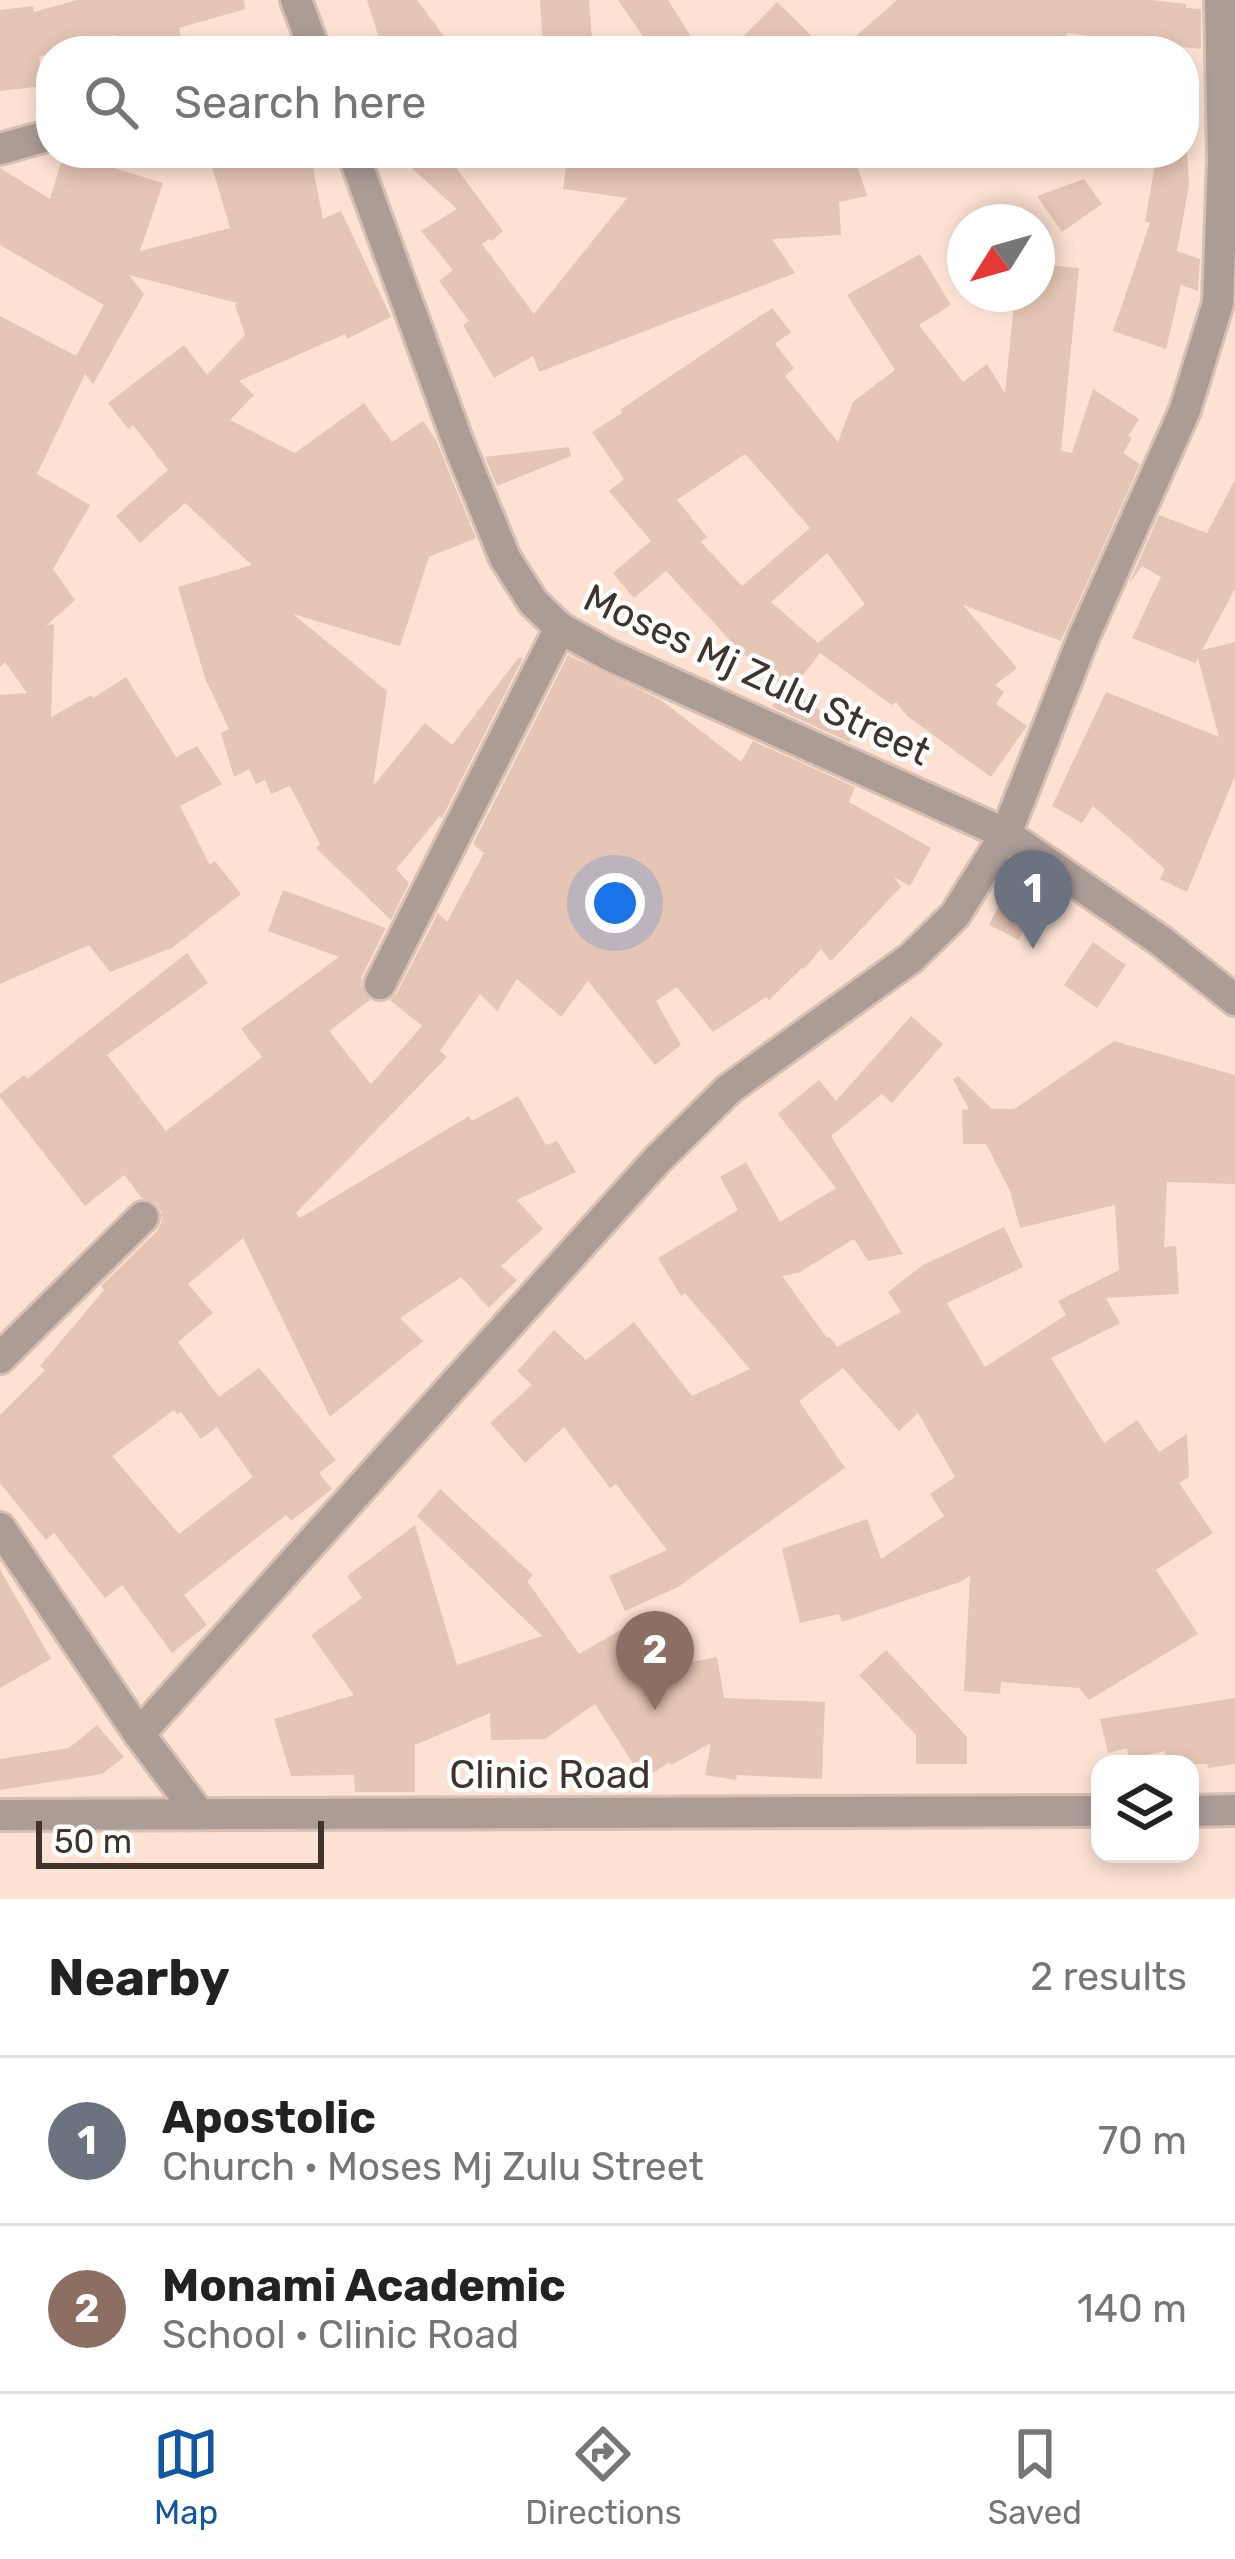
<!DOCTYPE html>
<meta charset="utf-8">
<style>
body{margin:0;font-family:Rubik,sans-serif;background:#f6f6f6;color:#222}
.controls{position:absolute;right:36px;bottom:36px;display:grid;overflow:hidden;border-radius:24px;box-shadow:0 6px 18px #0003}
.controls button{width:108px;height:108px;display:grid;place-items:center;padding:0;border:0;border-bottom:3px solid #e0e0e0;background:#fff;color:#222;font:60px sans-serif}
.compass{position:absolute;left:947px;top:204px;width:108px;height:108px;border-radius:50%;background:#fff;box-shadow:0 6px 18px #0003;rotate:233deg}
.scale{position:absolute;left:36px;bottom:30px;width:288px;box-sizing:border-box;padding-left:12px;border:6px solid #40332c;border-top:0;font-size:33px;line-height:42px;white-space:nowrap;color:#40332c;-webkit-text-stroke:9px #fff;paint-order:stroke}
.you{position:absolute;left:615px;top:903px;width:42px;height:42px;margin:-30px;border:9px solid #fff;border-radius:50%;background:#1a73e8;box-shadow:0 0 0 18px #1a73e833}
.badge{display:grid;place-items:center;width:78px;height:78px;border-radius:50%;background:#1156a5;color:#fff;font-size:39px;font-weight:700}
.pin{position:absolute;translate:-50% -99px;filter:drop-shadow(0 3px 6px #0008)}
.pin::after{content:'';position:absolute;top:63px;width:42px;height:36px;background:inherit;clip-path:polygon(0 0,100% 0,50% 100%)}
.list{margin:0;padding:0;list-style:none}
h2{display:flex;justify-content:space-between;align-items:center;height:156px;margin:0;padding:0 48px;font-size:51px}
h2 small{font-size:39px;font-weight:400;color:#767676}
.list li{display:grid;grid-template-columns:78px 1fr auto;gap:36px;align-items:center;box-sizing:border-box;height:168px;padding:0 48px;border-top:3px solid #e0e0e0}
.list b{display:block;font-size:45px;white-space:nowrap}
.list p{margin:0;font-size:39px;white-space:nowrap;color:#767676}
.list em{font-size:39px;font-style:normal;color:#767676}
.icon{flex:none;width:66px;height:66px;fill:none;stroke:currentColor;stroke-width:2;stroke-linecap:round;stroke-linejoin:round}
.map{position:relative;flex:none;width:1235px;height:1899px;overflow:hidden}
.search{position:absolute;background:#fff;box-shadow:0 6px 18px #0003;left:36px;right:36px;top:36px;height:132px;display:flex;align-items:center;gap:30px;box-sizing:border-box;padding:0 42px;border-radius:48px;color:#767676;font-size:45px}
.sheet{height:492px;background:#fff}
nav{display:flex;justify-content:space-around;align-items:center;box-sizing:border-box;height:168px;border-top:3px solid #e0e0e0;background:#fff;font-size:33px;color:#767676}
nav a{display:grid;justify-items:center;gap:6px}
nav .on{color:#1156a5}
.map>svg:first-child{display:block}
</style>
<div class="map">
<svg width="1235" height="1899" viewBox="0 0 1235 1899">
<rect width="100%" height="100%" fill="#fde2d4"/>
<g fill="#e5c5b3" fill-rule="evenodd">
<path d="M 77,0 L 244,0 L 245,9 L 179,28 L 184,51 L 119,51 L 115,35 L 51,51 L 51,53 L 39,57 L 43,86 L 0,91 L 0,10 L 33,6 L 34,12 Z"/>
<path d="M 367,0 L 417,0 L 455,51 L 383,51 Z"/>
<path d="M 540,0 L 589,0 L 593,51 L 543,51 Z"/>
<path d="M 618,0 L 668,0 L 700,51 L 653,51 Z"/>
<path d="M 897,0 L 1151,0 L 1186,4 L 1186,8 L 1201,9 L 1201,49 L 1066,33 L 1077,51 L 839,51 Z"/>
<path d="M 777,2 L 827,51 L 729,51 Z"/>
<path d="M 64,153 L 163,183 L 140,251 L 230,228 L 208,153 L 310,153 L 323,219 L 341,211 L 391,317 L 347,339 L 345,334 L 239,381 L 254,395 L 230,420 L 295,453 L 364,403 L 392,442 L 423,421 L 436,440 L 476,538 L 429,557 L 400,646 L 293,614 L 387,691 L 373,786 L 425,723 L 452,745 L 519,657 L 523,658 L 442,818 L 440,816 L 396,869 L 409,883 L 391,920 L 316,848 L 320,844 L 290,786 L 271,794 L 265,780 L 256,784 L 249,769 L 234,777 L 221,733 L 229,729 L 205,678 L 178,587 L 252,565 L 185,503 L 140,543 L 116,516 L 168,470 L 133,425 L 128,429 L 108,403 L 184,345 L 207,375 L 245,335 L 235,305 L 237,303 L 129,275 L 144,294 L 93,384 L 85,374 L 37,474 L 90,505 L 53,569 L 75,600 L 46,626 L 54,624 L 51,717 L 91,695 L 93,698 L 126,677 L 176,757 L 197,746 L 222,784 L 180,806 L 210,865 L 215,861 L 241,894 L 172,948 L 110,972 L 89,945 L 0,984 L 0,695 L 27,693 L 5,662 L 0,667 L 0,316 L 76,356 L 104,305 L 0,245 L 0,168 L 50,199 Z"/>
<path d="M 395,153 L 445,153 L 503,231 L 492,241 L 489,239 L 482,244 L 534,314 L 627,198 L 563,189 L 568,153 L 853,153 L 867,196 L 839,202 L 841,235 L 772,239 L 795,273 L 539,372 L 533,356 L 494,378 L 463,325 L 469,321 L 439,281 L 453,270 L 421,231 L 457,209 Z"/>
<path d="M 1157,153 L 1187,153 L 1189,185 L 1177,251 L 1200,259 L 1198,291 L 1181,285 L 1166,349 L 1113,331 L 1150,223 L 1145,222 Z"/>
<path d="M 1084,179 L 1102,204 L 1062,232 L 1037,196 Z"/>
<path d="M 920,254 L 951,305 L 919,325 L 963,382 L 987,364 L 1005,393 L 1015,294 L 1037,294 L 1037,264 L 1079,268 L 1061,451 L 1072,453 L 1093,389 L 1139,419 L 1128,436 L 1132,438 L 1123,453 L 1140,464 L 1061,641 L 963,605 L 1017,668 L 995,685 L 1004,692 L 996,704 L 1027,726 L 991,777 L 907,716 L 896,702 L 892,705 L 820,653 L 793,688 L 853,738 L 849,742 L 772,707 L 783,687 L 739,650 L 666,571 L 634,598 L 613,573 L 651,541 L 609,491 L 624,479 L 592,432 L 622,413 L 620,410 L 772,308 L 791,332 L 775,344 L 794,368 L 785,376 L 838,442 L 853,402 L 895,370 L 847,295 ZM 745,454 L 810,528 L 742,586 L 701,542 L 707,537 L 677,500 ZM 827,553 L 865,604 L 818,643 L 771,602 Z"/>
<path d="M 569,447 L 571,456 L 497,486 L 485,457 Z"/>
<path d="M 1235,480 L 1235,589 L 1202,650 L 1235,642 L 1235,776 L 1187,892 L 1160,879 L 1165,869 L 1093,806 L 1082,823 L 1052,806 L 1106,692 L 1219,737 L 1198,658 L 1195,663 L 1132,638 L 1161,577 L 1142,566 L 1129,584 L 1159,515 L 1207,533 Z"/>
<path d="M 568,655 L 661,700 L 741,762 L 753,741 L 855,787 L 849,802 L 931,848 L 910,886 L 894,877 L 901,887 L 831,961 L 821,949 L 804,969 L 802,968 L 769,1000 L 766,997 L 713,1032 L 677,987 L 656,1001 L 681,1045 L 655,1065 L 588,981 L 561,1017 L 517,979 L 497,1011 L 480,994 L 440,1051 L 447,1057 L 296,1213 L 300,1218 L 469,1116 L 472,1121 L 518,1096 L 546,1145 L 557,1141 L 576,1172 L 517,1200 L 543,1229 L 501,1266 L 517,1280 L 489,1308 L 461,1277 L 400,1318 L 423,1341 L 330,1417 L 243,1238 L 188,1284 L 213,1313 L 178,1342 L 219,1397 L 259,1368 L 336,1460 L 319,1473 L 332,1489 L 291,1521 L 286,1515 L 184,1595 L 207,1625 L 172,1653 L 122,1585 L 105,1598 L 54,1533 L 46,1540 L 0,1483 L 0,1415 L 45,1370 L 40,1366 L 104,1290 L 101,1286 L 157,1231 L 162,1221 L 161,1211 L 156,1203 L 142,1198 L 124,1175 L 85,1206 L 0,1097 L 0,1094 L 24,1075 L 27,1079 L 187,953 L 208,983 L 107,1055 L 166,1131 L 262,1057 L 241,1029 L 339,957 L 268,931 L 283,890 L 386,928 L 362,976 L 361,986 L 370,1000 L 329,1031 L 371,1084 L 422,1026 L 390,1000 L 397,993 L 438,913 L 447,922 L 484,853 L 473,844 ZM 174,1410 L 177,1414 L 181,1412 L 201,1439 L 217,1427 L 253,1477 L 179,1534 L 112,1456 Z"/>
<path d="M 1005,893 L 1035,908 L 1019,940 L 989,925 Z"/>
<path d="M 1093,942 L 1126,965 L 1097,1008 L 1064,985 Z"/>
<path d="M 911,1016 L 943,1044 L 892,1103 L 882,1094 L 831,1136 L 903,1254 L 868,1261 L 854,1239 L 798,1273 L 782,1276 L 827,1338 L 829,1336 L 837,1347 L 901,1312 L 888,1292 L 923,1265 L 1004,1227 L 1023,1267 L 947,1303 L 985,1367 L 1066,1315 L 1058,1301 L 1119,1270 L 1115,1205 L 1020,1228 L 1010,1191 L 986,1144 L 963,1144 L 962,1110 L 969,1109 L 953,1079 L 958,1076 L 992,1109 L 1014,1109 L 1114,1041 L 1235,1075 L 1235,1184 L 1167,1182 L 1164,1247 L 1176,1246 L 1179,1294 L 1106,1298 L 1120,1323 L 1051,1358 L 1104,1443 L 1137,1420 L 1159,1452 L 1187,1434 L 1189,1477 L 1179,1483 L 1213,1533 L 1156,1570 L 1198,1634 L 1089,1700 L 1079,1688 L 1001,1682 L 1000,1694 L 964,1691 L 970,1576 L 960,1582 L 842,1622 L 839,1614 L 800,1623 L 782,1549 L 867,1519 L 881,1559 L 944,1516 L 930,1494 L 955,1477 L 918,1413 L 899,1431 L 843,1368 L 799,1401 L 845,1468 L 678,1587 L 625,1611 L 609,1576 L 667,1550 L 616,1484 L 610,1488 L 564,1427 L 525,1463 L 490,1423 L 532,1385 L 517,1371 L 554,1330 L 586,1360 L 634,1322 L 692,1396 L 750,1369 L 685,1293 L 681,1296 L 658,1258 L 738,1210 L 720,1177 L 746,1162 L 780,1222 L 836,1188 L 778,1114 L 819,1080 L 836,1101 Z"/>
<path d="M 440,1489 L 533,1575 L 527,1581 L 579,1654 L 636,1621 L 657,1669 L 717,1657 L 724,1698 L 825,1702 L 822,1779 L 737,1775 L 736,1780 L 705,1775 L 711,1743 L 671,1765 L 670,1762 L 643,1779 L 595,1704 L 545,1739 L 491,1740 L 490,1713 L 415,1745 L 415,1792 L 355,1792 L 354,1775 L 291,1776 L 274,1719 L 354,1695 L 311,1635 L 362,1598 L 347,1576 L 415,1525 L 457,1665 L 542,1636 L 417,1516 Z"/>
<path d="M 0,1569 L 51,1659 L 0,1688 Z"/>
<path d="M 886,1650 L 967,1737 L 967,1764 L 916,1764 L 916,1735 L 859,1675 Z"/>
<path d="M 1235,1698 L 1235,1764 L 1208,1768 L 1207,1764 L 1167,1764 L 1165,1751 L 1129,1759 L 1127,1748 L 1108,1753 L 1100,1719 Z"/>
<path d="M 97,1725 L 124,1757 L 102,1774 L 0,1790 L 0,1759 L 69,1748 Z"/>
</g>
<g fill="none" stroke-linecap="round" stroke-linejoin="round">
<defs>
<g id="minor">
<path d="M 296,0 L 315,51"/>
<path d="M 0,149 L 51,135"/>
<path d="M 353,153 L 459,445 L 505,558 L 533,602 L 560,628 L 609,655 L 1006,834 L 1161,941 L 1235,1000"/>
<path d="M 380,984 L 560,628"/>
<path d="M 0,1358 L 143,1217"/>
<path d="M 0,1528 L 139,1734 L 199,1814"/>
<path d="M 139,1734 L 657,1160 L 729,1089 L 911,958 L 955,915 L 1006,834 L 1084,636 L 1185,410 L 1218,303 L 1223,159 L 1220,0"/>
<path d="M 1190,1811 L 1235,1810"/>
<path d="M 0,1815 L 1100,1811"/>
</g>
</defs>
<use href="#minor" stroke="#d7bfb2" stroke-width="36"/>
<use href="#minor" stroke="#ab9c96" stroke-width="30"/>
</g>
<g text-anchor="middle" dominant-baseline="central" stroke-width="9" stroke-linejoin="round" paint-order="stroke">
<g font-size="39" fill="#40332c" stroke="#fff">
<text transform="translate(757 675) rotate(25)">Moses Mj Zulu Street</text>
<text x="550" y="1775">Clinic Road</text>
</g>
</g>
</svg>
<div class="controls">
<button><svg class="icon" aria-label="layers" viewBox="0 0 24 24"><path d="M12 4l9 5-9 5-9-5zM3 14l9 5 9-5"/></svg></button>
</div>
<svg class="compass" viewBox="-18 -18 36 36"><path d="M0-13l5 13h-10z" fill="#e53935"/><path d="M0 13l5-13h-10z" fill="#767676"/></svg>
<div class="scale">50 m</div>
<div class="you"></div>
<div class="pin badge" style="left:1033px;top:949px;background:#6b7280">1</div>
<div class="pin badge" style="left:655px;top:1710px;background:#8d6e63">2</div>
<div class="search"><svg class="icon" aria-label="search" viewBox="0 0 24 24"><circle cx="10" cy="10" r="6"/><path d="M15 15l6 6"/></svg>Search here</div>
</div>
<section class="sheet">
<h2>Nearby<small>2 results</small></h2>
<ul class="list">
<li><span class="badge" style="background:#6b7280">1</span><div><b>Apostolic</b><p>Church · Moses Mj Zulu Street</p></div><em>70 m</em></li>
<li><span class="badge" style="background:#8d6e63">2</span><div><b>Monami Academic</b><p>School · Clinic Road</p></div><em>140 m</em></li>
</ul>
</section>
<nav>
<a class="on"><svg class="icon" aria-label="map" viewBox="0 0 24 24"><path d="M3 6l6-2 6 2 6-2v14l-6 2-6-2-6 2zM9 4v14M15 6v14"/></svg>Map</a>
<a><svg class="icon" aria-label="directions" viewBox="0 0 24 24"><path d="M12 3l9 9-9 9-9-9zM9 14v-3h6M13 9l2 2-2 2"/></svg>Directions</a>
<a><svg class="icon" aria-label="saved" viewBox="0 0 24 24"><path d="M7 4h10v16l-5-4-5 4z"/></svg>Saved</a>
</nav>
